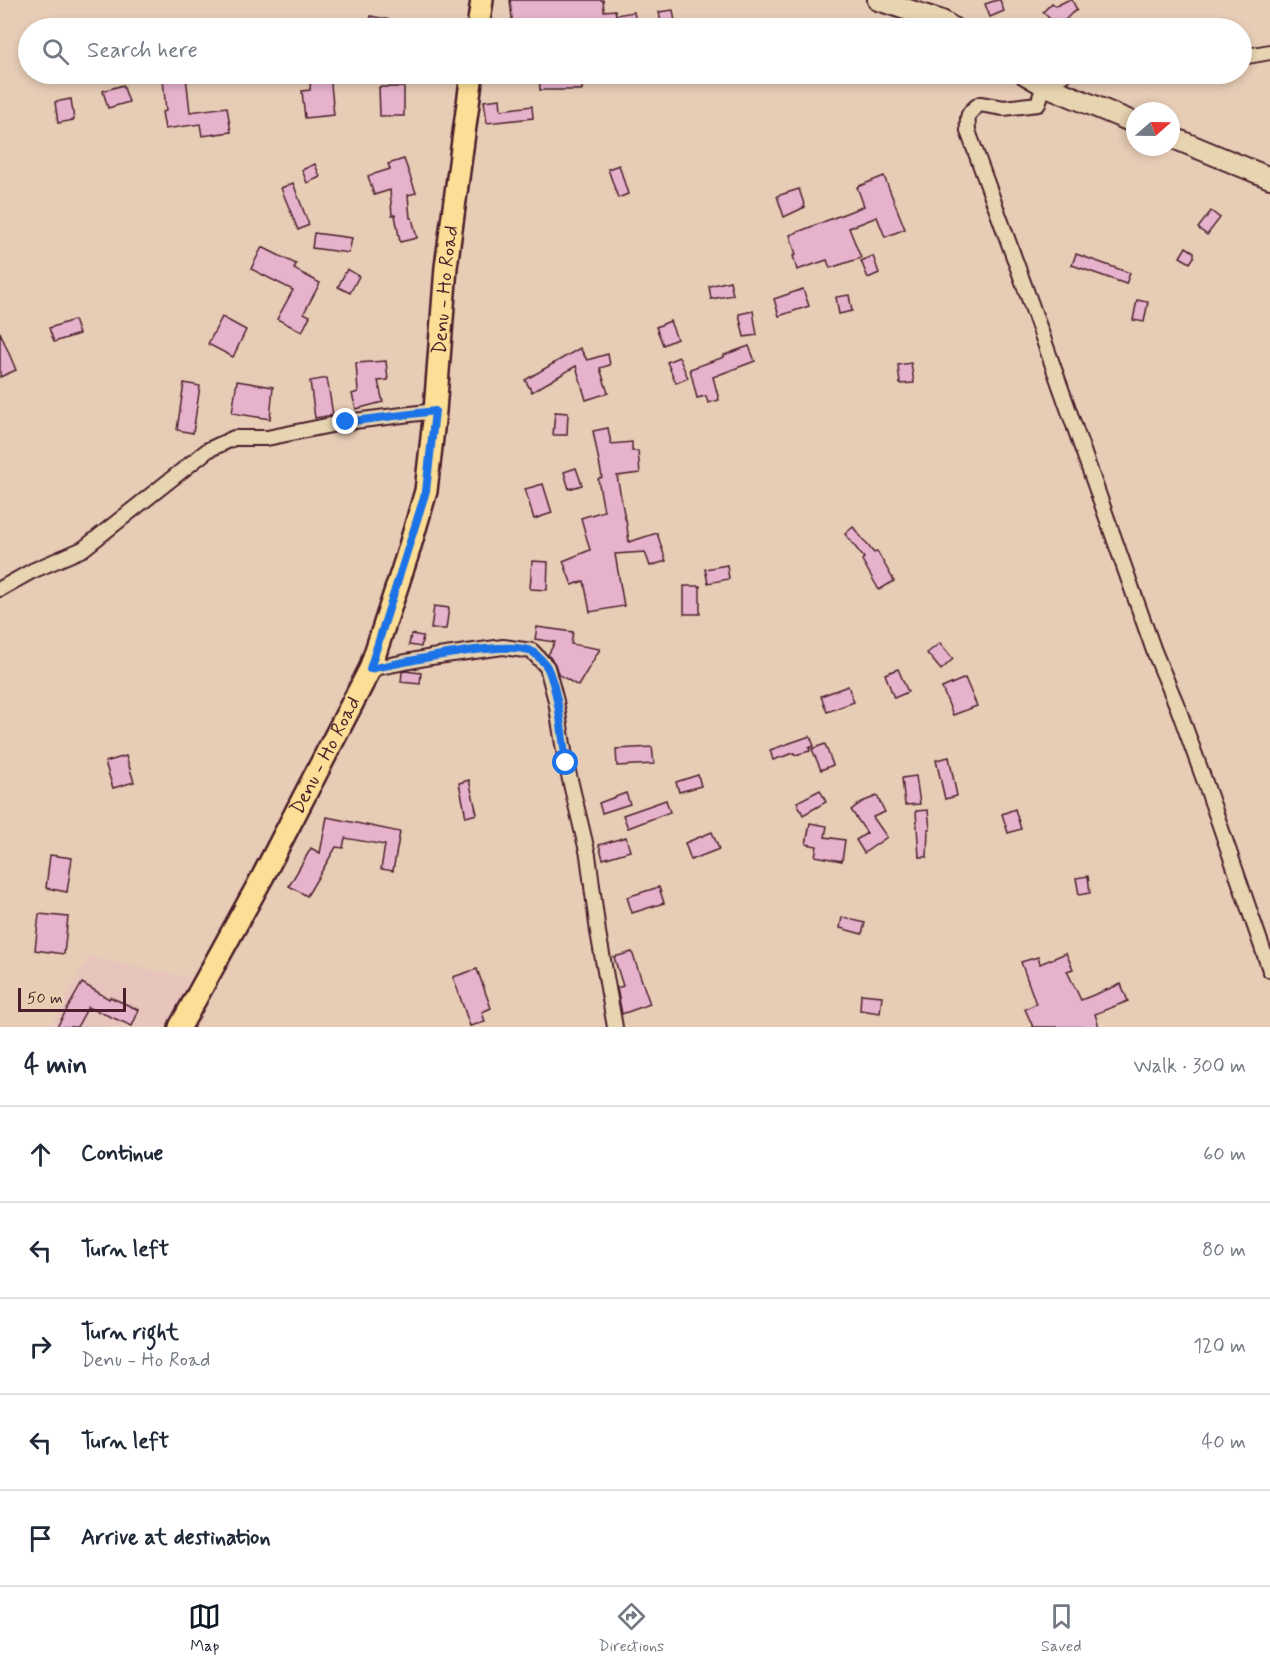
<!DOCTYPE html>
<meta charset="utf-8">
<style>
body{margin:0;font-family:Mynerve,sans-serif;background:#f6f6f7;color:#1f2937}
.compass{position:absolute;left:1126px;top:102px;width:54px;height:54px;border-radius:50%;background:#fff;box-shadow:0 3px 9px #0003;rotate:70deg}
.scale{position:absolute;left:18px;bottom:15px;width:108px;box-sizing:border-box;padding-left:6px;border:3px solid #4a1f2b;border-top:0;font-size:16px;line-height:21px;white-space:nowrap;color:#4a1f2b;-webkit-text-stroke:4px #e7d4b1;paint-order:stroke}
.stop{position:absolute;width:18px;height:18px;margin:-14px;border:4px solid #1a73e8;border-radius:50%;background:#fff}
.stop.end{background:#1a73e8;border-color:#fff;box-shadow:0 2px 6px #0008}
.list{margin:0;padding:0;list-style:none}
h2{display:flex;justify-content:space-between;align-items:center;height:78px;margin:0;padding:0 24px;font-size:26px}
h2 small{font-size:20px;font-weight:400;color:#747a83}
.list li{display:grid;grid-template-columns:39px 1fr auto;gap:18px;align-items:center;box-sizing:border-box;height:96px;padding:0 24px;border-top:2px solid #e0e1e3}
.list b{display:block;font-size:22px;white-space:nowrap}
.list p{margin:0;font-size:20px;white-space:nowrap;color:#747a83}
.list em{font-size:20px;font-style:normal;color:#747a83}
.icon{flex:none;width:33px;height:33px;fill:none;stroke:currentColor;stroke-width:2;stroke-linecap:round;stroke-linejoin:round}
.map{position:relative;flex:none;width:1270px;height:1027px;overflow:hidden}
.search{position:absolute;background:#fff;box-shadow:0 3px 9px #0003;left:18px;right:18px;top:18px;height:66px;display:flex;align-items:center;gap:15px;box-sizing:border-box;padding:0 21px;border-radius:33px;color:#747a83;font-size:22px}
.sheet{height:558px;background:#fff}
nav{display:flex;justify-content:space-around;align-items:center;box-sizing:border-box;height:84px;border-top:2px solid #e0e1e3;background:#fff;font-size:16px;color:#747a83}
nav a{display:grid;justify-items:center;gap:3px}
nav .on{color:#111827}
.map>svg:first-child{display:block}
</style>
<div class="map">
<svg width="1270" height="1027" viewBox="0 0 1270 1027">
<rect width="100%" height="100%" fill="#e7cdb6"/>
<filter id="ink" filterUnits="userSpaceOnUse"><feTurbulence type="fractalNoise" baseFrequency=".0167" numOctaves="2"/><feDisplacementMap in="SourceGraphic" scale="12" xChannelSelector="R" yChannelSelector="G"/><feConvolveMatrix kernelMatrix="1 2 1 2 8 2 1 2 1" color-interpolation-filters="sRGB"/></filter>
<g filter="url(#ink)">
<path fill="#e7c5bd" d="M 88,957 L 193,978 L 169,1027 L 50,1027 Z"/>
<g fill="#e7b2cc" stroke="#4a1f2b" stroke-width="1.5">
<path d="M 510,0 L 603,0 L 604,11 L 615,10 L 616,15 L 634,12 L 637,28 L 513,28 Z"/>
<path d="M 997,0 L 1000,0 L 1004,11 L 990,17 L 985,4 Z"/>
<path d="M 1068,0 L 1072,0 L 1077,10 L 1072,13 L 1058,27 L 1043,12 L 1052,3 L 1056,6 Z"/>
<path d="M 673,10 L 676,28 L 662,28 L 659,12 Z"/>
<path d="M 371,16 L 405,23 L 404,28 L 369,28 Z"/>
<path d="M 311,74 L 330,74 L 334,115 L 305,118 L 302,91 L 310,90 Z"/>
<path d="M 539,74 L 582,74 L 582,90 L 540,90 Z"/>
<path d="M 186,76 L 190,112 L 227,107 L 231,132 L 202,136 L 200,124 L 165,129 L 162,112 L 166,111 L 163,79 Z"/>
<path d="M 123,85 L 129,102 L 108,108 L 103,91 Z"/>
<path d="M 379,87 L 404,87 L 404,116 L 380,116 Z"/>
<path d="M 71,99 L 74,120 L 58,123 L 55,102 Z"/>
<path d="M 500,99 L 501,110 L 532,106 L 533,118 L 487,123 L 484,101 Z"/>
<path d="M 404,159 L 416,193 L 408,195 L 410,218 L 412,218 L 417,238 L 400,242 L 395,215 L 392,215 L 390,190 L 374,195 L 368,176 L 390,169 L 388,164 Z"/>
<path d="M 315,164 L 320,177 L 307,183 L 302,170 Z"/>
<path d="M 619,165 L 628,194 L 618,198 L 608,169 Z"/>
<path d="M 884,176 L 905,229 L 885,237 L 877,217 L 849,228 L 861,258 L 830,268 L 827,260 L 797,270 L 793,256 L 796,255 L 790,235 L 864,206 L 857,187 Z"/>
<path d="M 293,183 L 309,225 L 298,230 L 281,188 Z"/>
<path d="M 799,189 L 805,207 L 784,217 L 777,196 Z"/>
<path d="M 1211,211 L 1220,218 L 1207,235 L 1198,228 Z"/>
<path d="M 314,233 L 352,238 L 349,253 L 312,248 Z"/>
<path d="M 262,247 L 296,264 L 294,269 L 320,283 L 304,313 L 310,316 L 302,332 L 277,319 L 293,290 L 251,269 Z"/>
<path d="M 1186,247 L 1194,252 L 1194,257 L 1190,263 L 1180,257 Z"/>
<path d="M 1076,254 L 1130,273 L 1126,284 L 1072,265 Z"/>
<path d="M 873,256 L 879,273 L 868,278 L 861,261 Z"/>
<path d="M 347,269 L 359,276 L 350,293 L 338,287 Z"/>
<path d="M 730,281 L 733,295 L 711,299 L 709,286 Z"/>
<path d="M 803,289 L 809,306 L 779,316 L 774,299 Z"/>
<path d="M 849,295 L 852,311 L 839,314 L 836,297 Z"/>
<path d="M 1137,300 L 1148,302 L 1144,322 L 1133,320 Z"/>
<path d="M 753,311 L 757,335 L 744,337 L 739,314 Z"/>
<path d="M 222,317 L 246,330 L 233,357 L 208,344 Z"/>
<path d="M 74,320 L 79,334 L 54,342 L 49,328 Z"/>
<path d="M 670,321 L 677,339 L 663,345 L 656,327 Z"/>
<path d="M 0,332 L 16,370 L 0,377 Z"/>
<path d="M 749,346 L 755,361 L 713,377 L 719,400 L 708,403 L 706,396 L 697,398 L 690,369 L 724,357 L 724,355 Z"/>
<path d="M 580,348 L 587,360 L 608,354 L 610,365 L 600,368 L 608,393 L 586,400 L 576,366 L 532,392 L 525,380 Z"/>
<path d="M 679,357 L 688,378 L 676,383 L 667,362 Z"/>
<path d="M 386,361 L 388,380 L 378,381 L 383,402 L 356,409 L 352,394 L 358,392 L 356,363 Z"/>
<path d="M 911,363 L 914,383 L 900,384 L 898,365 Z"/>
<path d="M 327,378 L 333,415 L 315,418 L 310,381 Z"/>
<path d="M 237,381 L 273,387 L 270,419 L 232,413 Z"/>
<path d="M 184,383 L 200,386 L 193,433 L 177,430 Z"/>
<path d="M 555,412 L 568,413 L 567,435 L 553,435 Z"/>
<path d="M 608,428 L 611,444 L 632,442 L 632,451 L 638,451 L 640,473 L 617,476 L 625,519 L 626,519 L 629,542 L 657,533 L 666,561 L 650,566 L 645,552 L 615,554 L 624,606 L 590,612 L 584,581 L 572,585 L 563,561 L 590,550 L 581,518 L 604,511 L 598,479 L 602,477 L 593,431 Z"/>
<path d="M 576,468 L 582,485 L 569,489 L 564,472 Z"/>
<path d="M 543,484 L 552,513 L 534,519 L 525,489 Z"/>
<path d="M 853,527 L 874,553 L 877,551 L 894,581 L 879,590 L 862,560 L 864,558 L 845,534 Z"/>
<path d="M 532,561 L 548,562 L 547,590 L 530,589 Z"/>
<path d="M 727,565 L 729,579 L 708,583 L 705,569 Z"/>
<rect x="684" y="586" width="16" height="28"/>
<path d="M 434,606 L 449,608 L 446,629 L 431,629 Z"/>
<path d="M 537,627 L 573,632 L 571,644 L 600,649 L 578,686 L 558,674 L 555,664 L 548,655 L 555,642 L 535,639 Z"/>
<path d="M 411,634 L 423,636 L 421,647 L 409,645 Z"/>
<path d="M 940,643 L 953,659 L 941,670 L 927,653 Z"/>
<path d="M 898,669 L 908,692 L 894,698 L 885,674 Z"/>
<path d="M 405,671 L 421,673 L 420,684 L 401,682 L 402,672 Z"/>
<path d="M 965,678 L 977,706 L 953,715 L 942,688 Z"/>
<path d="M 848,686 L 854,702 L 827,712 L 821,696 Z"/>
<path d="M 810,736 L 814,746 L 809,748 L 810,751 L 795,755 L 794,753 L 773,760 L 770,750 Z"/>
<path d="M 825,744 L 833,765 L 821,770 L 812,749 Z"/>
<path d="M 652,747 L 654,764 L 617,766 L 616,749 Z"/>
<path d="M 126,756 L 134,782 L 113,788 L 105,762 Z"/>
<path d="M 949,757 L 957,796 L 945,799 L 936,760 Z"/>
<path d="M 698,775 L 701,786 L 679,792 L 676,782 Z"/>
<path d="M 916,776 L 920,804 L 905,805 L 902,778 Z"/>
<path d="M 469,780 L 477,814 L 466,817 L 459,783 Z"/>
<path d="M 820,790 L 826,802 L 803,815 L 797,802 Z"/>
<path d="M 626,793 L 630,804 L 602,813 L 599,803 Z"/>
<path d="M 877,796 L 885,812 L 873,817 L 887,837 L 864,853 L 856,840 L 867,833 L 851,810 L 862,802 Z"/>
<path d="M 666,800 L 670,812 L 628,828 L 623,815 Z"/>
<path d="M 1015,809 L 1021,829 L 1008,833 L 1002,814 Z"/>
<path d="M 928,810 L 930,829 L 928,829 L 927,857 L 919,857 L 916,811 Z"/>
<path d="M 327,817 L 400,832 L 393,871 L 381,869 L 385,845 L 345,838 L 343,848 L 336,847 L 307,896 L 289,886 L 311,848 L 320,853 Z"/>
<path d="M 810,823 L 827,826 L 825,837 L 845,840 L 842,861 L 815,856 L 817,846 L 806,844 Z"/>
<path d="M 712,832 L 719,849 L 691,860 L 685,843 Z"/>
<path d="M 626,837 L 630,851 L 603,859 L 599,845 Z"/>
<path d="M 50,855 L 72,858 L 67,892 L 46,888 Z"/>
<path d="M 1088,876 L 1090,893 L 1079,895 L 1076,878 Z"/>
<path d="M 659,887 L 664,903 L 632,913 L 627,897 Z"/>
<path d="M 39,914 L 68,917 L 64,954 L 35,950 Z"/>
<path d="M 842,917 L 865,923 L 862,934 L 840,928 Z"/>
<path d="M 632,952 L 650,1004 L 622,1014 L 617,988 L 623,986 L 614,957 Z"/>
<path d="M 1066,953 L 1073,969 L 1067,971 L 1081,1000 L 1121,984 L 1128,1001 L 1095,1014 L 1099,1027 L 1033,1027 L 1025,1009 L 1036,1004 L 1021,962 L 1038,957 L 1040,964 Z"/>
<path d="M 477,969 L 491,1008 L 482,1012 L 485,1022 L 470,1026 L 453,977 Z"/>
<path d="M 82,983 L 109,999 L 110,997 L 139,1010 L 132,1026 L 88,1007 L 77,1027 L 57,1027 Z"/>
<path d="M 861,994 L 882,996 L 880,1013 L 860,1010 Z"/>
</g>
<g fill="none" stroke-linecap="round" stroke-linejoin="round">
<defs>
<g id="street">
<path d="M 1242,57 L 1270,52"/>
<path d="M 1065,74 L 1044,85 L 1038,104 L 1004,108 L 980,104 C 967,113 967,115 968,131 L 1031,304 L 1154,651 L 1178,708 L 1206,785 L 1270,970"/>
<path d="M 0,589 L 32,571 L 83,549 L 208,450 L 234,438 L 267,438 L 346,422 L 435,411"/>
<path d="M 370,669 L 431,657 L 503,647 L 532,651 L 547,667 L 556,701 L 566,763 L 588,855 L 598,932 L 615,1027"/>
</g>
<g id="secondary">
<path d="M 878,0 L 942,21 L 953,28"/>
<path d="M 1025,74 L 1044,85 L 1135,123"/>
<path d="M 1171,137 L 1270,178"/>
</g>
<g id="primary">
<path d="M 478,28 L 482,0"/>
<path id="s1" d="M 180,1027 L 263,876 L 370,669 L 407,556 L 426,491 L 435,411 L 446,267 L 472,74"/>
</g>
</defs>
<use href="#street" stroke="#4a1f2b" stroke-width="18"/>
<use href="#secondary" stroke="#4a1f2b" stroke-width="24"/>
<use href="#primary" stroke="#4a1f2b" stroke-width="26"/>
<use href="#street" stroke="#e7d4b1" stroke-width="14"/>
<use href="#secondary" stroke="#e7d4b1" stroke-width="20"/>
<use href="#primary" stroke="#fcde96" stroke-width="21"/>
</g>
</g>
<g fill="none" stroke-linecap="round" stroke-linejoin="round" filter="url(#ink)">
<path stroke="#1a73e8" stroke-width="8" d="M 346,422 L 435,411 L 426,491 L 370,669 C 400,663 510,638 533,652 C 537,655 546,664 548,669 C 559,694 562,735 566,763"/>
</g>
<g text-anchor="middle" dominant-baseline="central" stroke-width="6" stroke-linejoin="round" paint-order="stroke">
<g font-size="20" fill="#4a1f2b" stroke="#e7d4b1">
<text stroke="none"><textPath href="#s1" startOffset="794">Denu - Ho Road</textPath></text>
<text stroke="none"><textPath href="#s1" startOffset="308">Denu - Ho Road</textPath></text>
</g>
</g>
</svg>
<svg class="compass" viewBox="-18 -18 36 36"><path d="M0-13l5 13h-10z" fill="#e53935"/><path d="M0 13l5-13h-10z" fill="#747a83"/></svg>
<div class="scale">50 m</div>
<div class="stop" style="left:566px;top:763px"></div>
<div class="stop end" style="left:346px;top:422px"></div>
<div class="search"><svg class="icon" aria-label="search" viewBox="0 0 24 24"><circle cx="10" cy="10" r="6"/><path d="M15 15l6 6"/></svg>Search here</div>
</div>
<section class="sheet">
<h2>4 min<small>Walk · 300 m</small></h2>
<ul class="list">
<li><svg class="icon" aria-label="ahead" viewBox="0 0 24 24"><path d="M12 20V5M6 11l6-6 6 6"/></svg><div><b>Continue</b></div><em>60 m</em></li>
<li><svg class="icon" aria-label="left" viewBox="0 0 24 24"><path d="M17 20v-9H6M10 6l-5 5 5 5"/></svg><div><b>Turn left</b></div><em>80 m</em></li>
<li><svg class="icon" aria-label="right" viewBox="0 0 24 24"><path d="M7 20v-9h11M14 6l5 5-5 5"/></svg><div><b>Turn right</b><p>Denu - Ho Road</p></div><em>120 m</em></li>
<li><svg class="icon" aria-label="left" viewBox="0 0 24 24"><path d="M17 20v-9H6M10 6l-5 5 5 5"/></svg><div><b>Turn left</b></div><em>40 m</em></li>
<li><svg class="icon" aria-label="arrive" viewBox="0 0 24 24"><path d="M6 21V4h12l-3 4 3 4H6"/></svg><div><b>Arrive at destination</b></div></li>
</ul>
</section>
<nav>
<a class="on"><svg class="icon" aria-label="map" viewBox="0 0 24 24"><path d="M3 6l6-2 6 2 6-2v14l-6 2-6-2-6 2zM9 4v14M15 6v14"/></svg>Map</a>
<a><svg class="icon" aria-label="directions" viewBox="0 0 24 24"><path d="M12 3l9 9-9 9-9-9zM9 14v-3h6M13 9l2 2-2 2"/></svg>Directions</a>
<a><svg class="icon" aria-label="saved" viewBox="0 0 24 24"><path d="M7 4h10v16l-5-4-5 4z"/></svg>Saved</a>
</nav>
